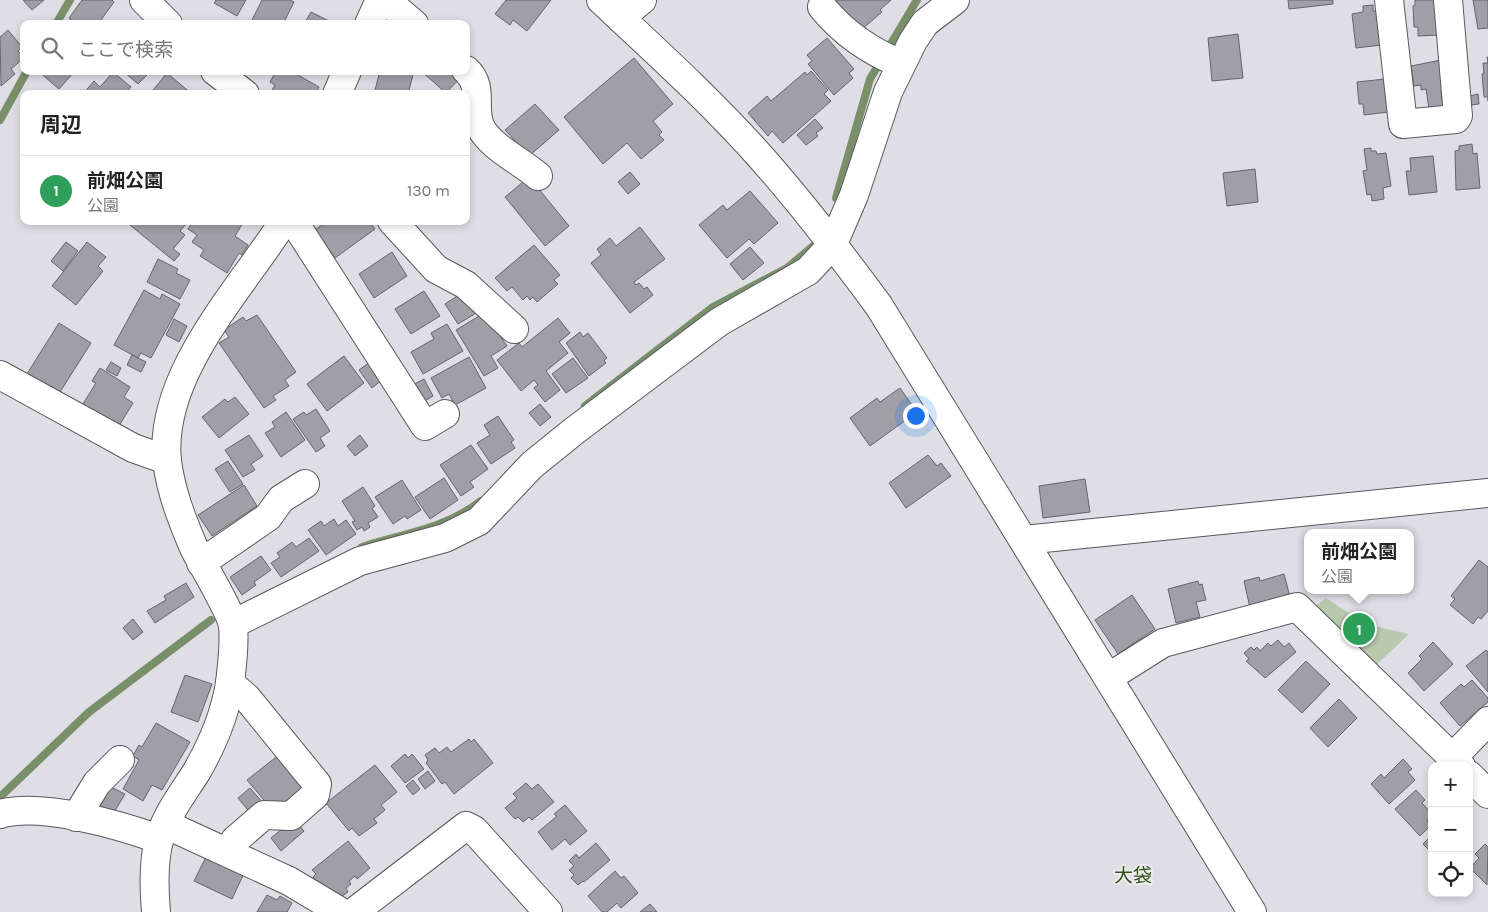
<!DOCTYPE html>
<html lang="ja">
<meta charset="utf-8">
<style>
body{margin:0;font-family:Karla,"Noto Sans JP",sans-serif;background:#f2f2f2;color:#222}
.controls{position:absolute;right:15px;bottom:15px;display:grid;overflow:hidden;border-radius:10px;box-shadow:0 2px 8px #0003}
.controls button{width:45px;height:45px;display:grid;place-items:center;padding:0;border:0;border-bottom:1px solid #e0e0e0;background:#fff;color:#222;font:25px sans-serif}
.you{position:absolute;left:915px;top:415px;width:18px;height:18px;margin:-12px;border:4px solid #fff;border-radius:50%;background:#1a73e8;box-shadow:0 0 0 8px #1a73e833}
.badge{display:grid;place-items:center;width:32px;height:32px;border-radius:50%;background:#d93025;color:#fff;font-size:16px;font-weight:700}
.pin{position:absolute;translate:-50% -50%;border:2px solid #fff;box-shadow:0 1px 5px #0006}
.popup{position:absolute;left:1304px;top:529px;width:110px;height:65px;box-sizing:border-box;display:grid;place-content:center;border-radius:10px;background:#fff;filter:drop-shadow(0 1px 4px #0005);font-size:16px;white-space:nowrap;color:#767676}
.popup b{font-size:19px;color:#222}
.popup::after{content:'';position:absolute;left:50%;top:100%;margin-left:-10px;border:10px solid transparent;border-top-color:#fff}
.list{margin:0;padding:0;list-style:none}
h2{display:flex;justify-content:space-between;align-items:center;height:65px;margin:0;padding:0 20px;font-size:21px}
h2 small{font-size:16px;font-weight:400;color:#767676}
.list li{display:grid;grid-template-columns:32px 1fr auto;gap:15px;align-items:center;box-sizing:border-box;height:70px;padding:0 20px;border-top:1px solid #e0e0e0}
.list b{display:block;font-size:19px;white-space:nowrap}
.list p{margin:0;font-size:16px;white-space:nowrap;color:#767676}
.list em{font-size:16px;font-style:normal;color:#767676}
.icon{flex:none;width:28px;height:28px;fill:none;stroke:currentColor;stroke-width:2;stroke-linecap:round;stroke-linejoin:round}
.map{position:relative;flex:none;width:1488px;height:912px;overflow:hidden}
.search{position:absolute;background:#fff;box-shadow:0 2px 8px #0003;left:20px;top:20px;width:450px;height:55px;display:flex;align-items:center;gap:12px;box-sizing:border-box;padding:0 18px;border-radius:10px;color:#767676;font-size:19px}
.panel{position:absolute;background:#fff;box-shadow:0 2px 8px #0003;left:20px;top:90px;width:450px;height:135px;border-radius:10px}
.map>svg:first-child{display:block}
</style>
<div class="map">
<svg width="1488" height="912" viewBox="0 0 1488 912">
<rect width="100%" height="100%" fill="#dfdee5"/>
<path fill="#b9c9af" d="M 1326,598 L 1365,624 L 1409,634 L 1372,669 L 1312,609 Z"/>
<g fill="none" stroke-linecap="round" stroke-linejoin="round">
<g stroke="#788f6a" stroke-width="8">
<path d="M 56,24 L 70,0"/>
<path d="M 0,120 L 27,71"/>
<path d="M 836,198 L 870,79 L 917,0"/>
<path d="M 585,406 L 713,307 L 787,268 L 818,242"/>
<path d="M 362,547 C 405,533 445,529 481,501"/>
<path d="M 0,797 L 89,712 L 211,620"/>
</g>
</g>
<g fill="#a19fa6" stroke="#65646a">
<path d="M 23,0 L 44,0 L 32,10 Z"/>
<path d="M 82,0 L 112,0 L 114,2 L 98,24 L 77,24 L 69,18 Z"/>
<path d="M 216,0 L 246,0 L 237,16 L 214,3 Z"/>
<path d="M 262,0 L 290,0 L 294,2 L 283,24 L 250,24 Z"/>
<path d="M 506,0 L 551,0 L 527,31 L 513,20 L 510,25 L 495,14 Z"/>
<path d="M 830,0 L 891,0 L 880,10 L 882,12 L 861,30 Z"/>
<path d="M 1288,0 L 1333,0 L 1333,4 L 1289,9 Z"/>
<path d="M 1415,0 L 1437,0 L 1439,35 L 1418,36 L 1418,27 L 1414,27 L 1413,6 L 1415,5 Z"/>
<path d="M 1473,0 L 1488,0 L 1488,28 L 1478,29 Z"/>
<path d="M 1373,5 L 1373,11 L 1378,11 L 1382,45 L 1356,48 L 1352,14 L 1363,12 L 1363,6 Z"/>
<path d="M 311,12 L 333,23 L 304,24 Z"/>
<path d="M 8,30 L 22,47 L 18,51 L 24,58 L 11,69 L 15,74 L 1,86 L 0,37 Z"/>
<path d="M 1238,34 L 1243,78 L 1212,81 L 1208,38 Z"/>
<path d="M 827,38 L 854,69 L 849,73 L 853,78 L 834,95 L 808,64 L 812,61 L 807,55 Z"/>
<path d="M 1487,57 L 1488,57 L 1488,101 L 1488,97 L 1484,97 L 1482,74 L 1484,74 L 1483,63 L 1488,63 Z"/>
<path d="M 634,58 L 673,104 L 653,121 L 662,132 L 659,135 L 664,140 L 641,159 L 627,143 L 603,164 L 564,117 Z"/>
<path d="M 1441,60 L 1445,91 L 1441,91 L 1443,107 L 1429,109 L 1426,89 L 1421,90 L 1421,85 L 1414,86 L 1411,66 Z"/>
<path d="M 38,71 L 75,71 L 59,89 Z"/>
<path d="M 123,71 L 149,71 L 150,72 L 138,84 Z"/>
<path d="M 276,71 L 291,71 L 319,87 L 315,94 L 270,94 L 275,85 L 270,82 Z"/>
<path d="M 380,71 L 414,71 L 408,94 L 374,94 Z"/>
<path d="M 421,71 L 452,71 L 460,78 L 446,93 Z"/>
<path d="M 811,71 L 828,90 L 824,94 L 831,101 L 783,143 L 772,131 L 768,136 L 748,113 L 767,96 L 771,101 L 805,72 L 807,75 Z"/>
<path d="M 113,72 L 131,87 L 125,94 L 83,94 L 94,81 L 100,87 Z"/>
<path d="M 167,73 L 192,94 L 150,94 Z"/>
<path d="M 1385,79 L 1388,112 L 1364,115 L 1363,104 L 1359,104 L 1357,82 Z"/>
<path d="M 1478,94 L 1479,104 L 1471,105 L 1470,96 Z"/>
<path d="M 535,104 L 559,130 L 529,156 L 505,130 Z"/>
<path d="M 815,119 L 823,128 L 816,133 L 818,136 L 806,145 L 797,135 Z"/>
<path d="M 1472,144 L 1473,154 L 1477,153 L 1480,188 L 1456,190 L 1455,151 L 1459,150 L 1459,146 Z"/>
<path d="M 1371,148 L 1371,151 L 1376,151 L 1377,154 L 1386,153 L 1391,186 L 1383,188 L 1384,199 L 1372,201 L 1371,194 L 1367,195 L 1363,171 L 1367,170 L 1364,149 Z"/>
<path d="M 1433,156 L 1437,192 L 1409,195 L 1406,171 L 1411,171 L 1410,158 Z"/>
<path d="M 1255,169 L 1258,202 L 1227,206 L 1223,173 Z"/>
<path d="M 630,172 L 640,184 L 628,194 L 618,182 Z"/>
<path d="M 529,177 L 569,226 L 545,246 L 505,197 Z"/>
<path d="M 750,191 L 778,223 L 754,244 L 749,239 L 727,258 L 699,225 L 723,205 L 727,210 Z"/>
<path d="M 125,221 L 185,221 L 187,223 L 180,231 L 185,235 L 173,249 L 180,254 L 174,261 Z"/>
<path d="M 193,221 L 244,221 L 235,236 L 248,245 L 242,255 L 239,253 L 227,273 L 200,256 L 204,250 L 192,242 L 197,235 L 188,229 Z"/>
<path d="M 327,221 L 369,221 L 375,229 L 335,258 L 315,230 Z"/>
<path d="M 640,227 L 665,259 L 634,282 L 636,285 L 639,283 L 644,289 L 647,287 L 653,295 L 630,313 L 591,263 L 601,255 L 597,249 L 610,238 L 616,246 Z"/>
<path d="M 66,242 L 78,251 L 63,271 L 51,261 Z"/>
<path d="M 87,242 L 106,257 L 98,266 L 103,271 L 76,305 L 52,286 Z"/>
<path d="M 534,245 L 560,275 L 554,280 L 558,284 L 537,302 L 533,297 L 530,300 L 527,296 L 523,300 L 512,287 L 507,291 L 495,278 Z"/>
<path d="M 750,247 L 764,263 L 743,280 L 730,264 Z"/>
<path d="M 392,252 L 407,276 L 374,298 L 359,274 Z"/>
<path d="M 158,259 L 178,269 L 176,273 L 190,280 L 180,299 L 147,282 Z"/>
<path d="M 144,290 L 160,299 L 162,294 L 180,304 L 151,358 L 141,353 L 138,358 L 114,345 Z"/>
<path d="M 424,291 L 440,316 L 411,334 L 395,309 Z"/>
<path d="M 465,291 L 478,312 L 458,324 L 445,304 Z"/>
<path d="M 484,313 L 507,346 L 491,356 L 498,368 L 484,376 L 456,330 Z"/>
<path d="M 257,315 L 296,372 L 285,380 L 289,386 L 273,396 L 276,400 L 264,408 L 219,343 L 229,337 L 224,330 L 243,317 L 246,321 Z"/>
<path d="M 558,318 L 570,333 L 559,342 L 568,353 L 546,371 L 560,390 L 545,402 L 534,388 L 538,385 L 534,380 L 521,391 L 497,360 L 519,343 L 522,347 Z"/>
<path d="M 174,319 L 187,326 L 179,342 L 166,335 Z"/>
<path d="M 59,323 L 91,343 L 60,392 L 57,390 L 53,395 L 25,377 Z"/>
<path d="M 447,324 L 463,351 L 423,374 L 411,352 L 434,339 L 431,333 Z"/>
<path d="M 580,332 L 583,337 L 588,333 L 607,358 L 604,360 L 606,363 L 589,376 L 566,343 Z"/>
<path d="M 132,355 L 146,362 L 141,372 L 127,365 Z"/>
<path d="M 344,356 L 364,383 L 327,411 L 307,384 Z"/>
<path d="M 469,357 L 486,388 L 455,405 L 449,394 L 442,398 L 431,378 Z"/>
<path d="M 573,358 L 588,378 L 566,393 L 552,374 Z"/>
<path d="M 111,362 L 121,368 L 117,376 L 106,370 Z"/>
<path d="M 370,362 L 383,379 L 372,388 L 359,370 Z"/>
<path d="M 100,368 L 130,387 L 124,397 L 133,403 L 117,429 L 81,407 L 96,383 L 92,381 Z"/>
<path d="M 424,379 L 433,396 L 418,405 L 409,387 Z"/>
<path d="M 900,388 L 917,412 L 870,446 L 850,418 L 877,398 L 880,402 Z"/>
<path d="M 235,397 L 249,414 L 219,438 L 202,417 L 225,399 L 228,402 Z"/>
<path d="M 540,404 L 551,417 L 540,426 L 529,413 Z"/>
<path d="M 316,409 L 330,431 L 320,438 L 325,446 L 316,452 L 293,419 L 304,412 L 306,415 Z"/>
<path d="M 286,412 L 305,440 L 281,457 L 265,433 L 275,427 L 272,422 Z"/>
<path d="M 498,416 L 514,440 L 511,442 L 515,448 L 491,464 L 477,443 L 490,435 L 484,425 Z"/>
<path d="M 249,435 L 263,456 L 251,464 L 255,470 L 243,477 L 225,450 Z"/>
<path d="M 360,435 L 368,446 L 355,456 L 347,446 Z"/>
<path d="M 471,445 L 488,469 L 470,482 L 474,487 L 461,496 L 440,465 Z"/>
<path d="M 928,455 L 937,466 L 941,463 L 951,476 L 906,508 L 889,483 Z"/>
<path d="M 228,461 L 243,484 L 230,492 L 215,469 Z"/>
<path d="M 444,478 L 458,500 L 430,519 L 415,497 Z"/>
<path d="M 1085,479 L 1090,512 L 1043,518 L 1039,486 Z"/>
<path d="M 402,480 L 421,510 L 407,519 L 405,516 L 393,524 L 375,497 Z"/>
<path d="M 244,485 L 257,506 L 212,536 L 198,515 Z"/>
<path d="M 363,487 L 375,506 L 372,508 L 378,517 L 368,523 L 370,527 L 364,531 L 362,527 L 357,530 L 352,522 L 355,521 L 342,501 Z"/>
<path d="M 334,519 L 338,526 L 346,520 L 356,534 L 326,555 L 308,530 L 321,521 L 324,526 Z"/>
<path d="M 309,538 L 319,551 L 281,577 L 271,563 L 280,557 L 277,553 L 292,542 L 296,547 Z"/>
<path d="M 261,556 L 271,570 L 254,582 L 256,585 L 242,595 L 230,577 Z"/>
<path d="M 1479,560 L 1488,567 L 1488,611 L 1481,619 L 1478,617 L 1473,624 L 1450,605 L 1455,599 L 1451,596 Z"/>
<path d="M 1284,574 L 1290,597 L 1250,608 L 1244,581 L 1259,577 L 1260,581 Z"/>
<path d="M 1198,581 L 1199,585 L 1202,584 L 1206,600 L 1196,602 L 1200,617 L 1176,623 L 1168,589 Z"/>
<path d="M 186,583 L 194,597 L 155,623 L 147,611 L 166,600 L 164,596 Z"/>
<path d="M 1132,595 L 1155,629 L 1118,654 L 1095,620 Z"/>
<path d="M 133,619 L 143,632 L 133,640 L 123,628 Z"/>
<path d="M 1278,640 L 1284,647 L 1289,643 L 1296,652 L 1265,678 L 1246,661 L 1249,659 L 1244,653 L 1251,647 L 1254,650 L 1257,647 L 1260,651 L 1268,643 L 1271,646 Z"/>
<path d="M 1433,642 L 1453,664 L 1424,691 L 1408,673 L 1422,659 L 1419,656 Z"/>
<path d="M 1486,650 L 1488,652 L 1488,692 L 1466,666 Z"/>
<path d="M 1306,661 L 1330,684 L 1302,713 L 1278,690 Z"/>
<path d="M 185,675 L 212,684 L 198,722 L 171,712 Z"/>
<path d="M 1472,680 L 1488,698 L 1488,702 L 1460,726 L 1440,703 L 1461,684 L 1464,687 Z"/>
<path d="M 1339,699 L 1357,718 L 1328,747 L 1310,728 Z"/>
<path d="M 156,723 L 190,742 L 162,790 L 152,785 L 143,801 L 123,789 L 139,760 L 133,756 L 139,745 L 142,747 Z"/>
<path d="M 469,739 L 471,742 L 474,739 L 493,763 L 454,794 L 445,782 L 442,784 L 426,763 L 428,760 L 425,755 L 435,748 L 439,753 L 447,747 L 451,752 Z"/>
<path d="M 280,754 L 308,787 L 282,809 L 275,801 L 269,806 L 247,780 Z"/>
<path d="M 405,754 L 408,758 L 412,754 L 424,769 L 405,783 L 391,766 Z"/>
<path d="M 1403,759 L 1412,769 L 1408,772 L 1415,780 L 1389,804 L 1371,784 L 1381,774 L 1384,778 Z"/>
<path d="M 375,765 L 397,792 L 381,805 L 385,810 L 374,819 L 377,823 L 359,836 L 352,828 L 349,831 L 326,803 Z"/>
<path d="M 428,771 L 435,781 L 425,789 L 418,779 Z"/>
<path d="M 413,780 L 420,789 L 413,795 L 406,786 Z"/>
<path d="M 526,783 L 532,789 L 538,784 L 554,802 L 532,820 L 529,817 L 523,822 L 518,817 L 515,819 L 505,808 L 517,798 L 513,794 Z"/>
<path d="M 107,785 L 125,794 L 113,814 L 96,804 Z"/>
<path d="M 250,788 L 264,804 L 252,815 L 238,798 Z"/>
<path d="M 1416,790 L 1425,800 L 1422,803 L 1432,814 L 1427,821 L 1431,825 L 1420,836 L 1395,809 Z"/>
<path d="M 565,805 L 587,831 L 570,845 L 565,839 L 552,850 L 538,832 L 557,816 L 554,814 Z"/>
<path d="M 294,819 L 304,831 L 281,851 L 271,838 Z"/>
<path d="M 1432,835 L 1432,853 L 1423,844 Z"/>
<path d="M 348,841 L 370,868 L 357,879 L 355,876 L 349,881 L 351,884 L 346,888 L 348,892 L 341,897 L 338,894 L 334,897 L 326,886 L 322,889 L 313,877 L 316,874 L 312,870 Z"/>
<path d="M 596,843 L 610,860 L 584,882 L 583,881 L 578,885 L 571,878 L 574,875 L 569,870 L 574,866 L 569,861 L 576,854 L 579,858 Z"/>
<path d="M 1485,844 L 1488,847 L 1487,885 L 1470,868 L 1479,858 L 1475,854 Z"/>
<path d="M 207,855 L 246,869 L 232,899 L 194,881 Z"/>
<path d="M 615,871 L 621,878 L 624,876 L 638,893 L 621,908 L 617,903 L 607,912 L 602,912 L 588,896 Z"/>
<path d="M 267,895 L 277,900 L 280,896 L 292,903 L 287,912 L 257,912 Z"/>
<path d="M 650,904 L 657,912 L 640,912 Z"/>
</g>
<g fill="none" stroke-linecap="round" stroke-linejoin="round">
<defs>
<g id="minor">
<path d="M 144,0 L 168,24"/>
<path d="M 386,0 L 414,24"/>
<path d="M 601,0 C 658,53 715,105 766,163 C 806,209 843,257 879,306 L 1252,912"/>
<path d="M 1389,0 L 1403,124 L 1456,119 L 1458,116 L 1448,0"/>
<path d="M 822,7 C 844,34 869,51 901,64"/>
<path d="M 620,18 L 642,0"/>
<path d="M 369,24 L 380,0"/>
<path d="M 466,70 C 485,87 471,109 481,128 C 492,148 521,161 538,176"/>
<path d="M 215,71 L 245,94"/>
<path d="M 337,94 L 347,71"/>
<path d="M 289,221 L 296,225 L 425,426 L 445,414"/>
<path d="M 392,221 L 436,269 L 466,285 L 514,329"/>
<path d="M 0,375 L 133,448 L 167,460"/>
<path d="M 1024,540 L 1488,493"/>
<path d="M 201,563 L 268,517 L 281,499 L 305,484"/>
<path d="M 233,624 L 360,561 L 445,538 L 479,521 L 532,465 L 574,431 L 719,322 L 808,271 L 833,244 L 854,195 L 888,92 L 913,41 L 925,23 L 955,0"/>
<path d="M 1109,677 L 1163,643 L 1297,607 L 1461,766"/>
<path d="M 1453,757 L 1488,721"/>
<path d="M 1469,775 L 1488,794"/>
<path d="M 0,814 C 41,802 119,825 159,839"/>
<path d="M 76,817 L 97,783 L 120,760"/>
<path d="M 165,824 L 289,881 L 341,912"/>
<path d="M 230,853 L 235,840 L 264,815 L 291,816 L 315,795 L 317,784 L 247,698 L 230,683"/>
<path d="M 156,912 C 154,889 153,859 160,837 C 168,812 184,792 197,771 C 213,743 225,715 230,683 C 232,665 235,644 233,626 C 231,612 202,564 194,548 C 182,520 171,492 167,461 C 158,375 240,290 284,221"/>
<path d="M 354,912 L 466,826 L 474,830 L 548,912"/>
</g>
</defs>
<use href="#minor" stroke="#59585e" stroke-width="30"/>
<use href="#minor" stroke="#fff" stroke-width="28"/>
</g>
<g text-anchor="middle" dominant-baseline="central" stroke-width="4" stroke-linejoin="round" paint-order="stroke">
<g font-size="19" fill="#315313" stroke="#edebf2">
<text x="1133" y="876">大袋</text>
</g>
</g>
</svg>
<div class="controls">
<button>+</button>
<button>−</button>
<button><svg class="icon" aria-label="locate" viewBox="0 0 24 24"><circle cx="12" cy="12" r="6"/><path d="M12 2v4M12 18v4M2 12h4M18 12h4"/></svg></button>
</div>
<div class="you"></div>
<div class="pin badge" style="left:1359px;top:629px;background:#2e9e5b">1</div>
<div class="popup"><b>前畑公園</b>公園</div>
<div class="search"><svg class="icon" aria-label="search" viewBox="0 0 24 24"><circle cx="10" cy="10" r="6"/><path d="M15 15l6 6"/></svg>ここで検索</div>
<section class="panel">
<h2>周辺<small></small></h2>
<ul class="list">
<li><span class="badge" style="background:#2e9e5b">1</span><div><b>前畑公園</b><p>公園</p></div><em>130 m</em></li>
</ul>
</section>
</div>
